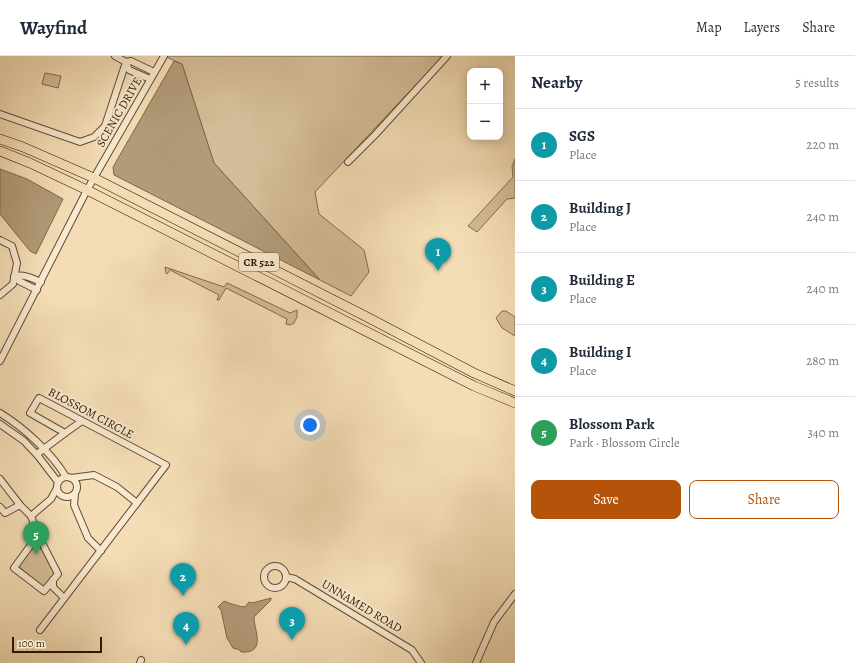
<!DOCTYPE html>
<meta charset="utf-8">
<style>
body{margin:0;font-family:Alegreya,serif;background:#f2f2f3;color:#1f2937}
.controls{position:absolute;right:12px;top:12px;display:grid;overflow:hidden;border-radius:8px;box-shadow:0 2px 10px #0003}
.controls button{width:36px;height:36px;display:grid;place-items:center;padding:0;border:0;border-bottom:1px solid #e0e1e3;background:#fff;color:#1f2937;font:20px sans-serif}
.scale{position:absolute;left:12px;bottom:10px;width:90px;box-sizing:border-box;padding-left:4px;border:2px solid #331a00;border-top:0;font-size:11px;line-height:14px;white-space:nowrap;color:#331a00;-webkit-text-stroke:3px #f8e9d0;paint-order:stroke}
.you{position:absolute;left:310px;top:369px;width:14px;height:14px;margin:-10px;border:3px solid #fff;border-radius:50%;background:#1a73e8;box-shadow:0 0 0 6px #1a73e833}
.badge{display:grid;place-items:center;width:26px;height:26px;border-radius:50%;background:#b45309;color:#fff;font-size:13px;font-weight:700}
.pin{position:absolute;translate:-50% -33px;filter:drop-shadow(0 1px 2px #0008)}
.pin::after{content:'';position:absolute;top:21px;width:14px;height:12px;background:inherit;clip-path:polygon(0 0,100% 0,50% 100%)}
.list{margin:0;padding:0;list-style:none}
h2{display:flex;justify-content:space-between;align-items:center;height:52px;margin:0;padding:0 16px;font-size:17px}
h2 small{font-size:13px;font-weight:400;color:#747a83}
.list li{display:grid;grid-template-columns:26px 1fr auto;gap:12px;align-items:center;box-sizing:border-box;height:72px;padding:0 16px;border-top:1px solid #e0e1e3}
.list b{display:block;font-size:15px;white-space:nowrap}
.list p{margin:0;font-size:13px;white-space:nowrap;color:#747a83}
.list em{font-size:13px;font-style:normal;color:#747a83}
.actions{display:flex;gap:8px;padding:12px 16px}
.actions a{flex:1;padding:9px 0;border:1px solid #b45309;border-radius:8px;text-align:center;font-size:14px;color:#b45309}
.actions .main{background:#b45309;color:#fff}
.map{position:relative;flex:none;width:515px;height:607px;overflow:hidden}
header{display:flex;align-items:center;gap:24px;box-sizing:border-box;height:56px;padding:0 20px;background:#fff;border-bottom:1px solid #e0e1e3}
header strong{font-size:19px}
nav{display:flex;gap:22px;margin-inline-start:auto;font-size:14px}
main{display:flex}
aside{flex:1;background:#fff}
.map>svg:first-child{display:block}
</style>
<header>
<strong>Wayfind</strong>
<nav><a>Map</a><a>Layers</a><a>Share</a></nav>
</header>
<main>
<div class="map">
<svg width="515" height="607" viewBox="0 0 515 607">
<rect width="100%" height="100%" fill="#f4ddb6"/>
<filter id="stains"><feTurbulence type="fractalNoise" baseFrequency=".005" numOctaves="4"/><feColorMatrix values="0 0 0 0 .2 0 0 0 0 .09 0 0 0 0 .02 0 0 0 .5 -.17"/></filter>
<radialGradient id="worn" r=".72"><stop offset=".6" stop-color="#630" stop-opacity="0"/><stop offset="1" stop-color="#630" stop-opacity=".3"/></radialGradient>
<g fill="#d3bc97" stroke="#836b4c">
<path d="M 164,0 L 443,0 L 315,136 L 319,158 L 364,194 L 369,216 L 351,240 L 320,224 L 214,107 L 182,8 Z"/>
<path d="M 45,17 L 61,20 L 58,32 L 42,28 Z"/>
<path d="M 515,103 L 515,142 L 507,143 L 477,176 L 468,170 L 513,121 L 512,110 Z"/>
<path d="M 165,211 L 224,231 L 227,227 L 290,257 L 297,254 L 297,261 L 294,267 L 290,269 L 286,268 L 287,263 L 226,232 L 219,244 L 217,244 L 219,239 L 170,214 L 167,218 L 166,217 Z"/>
<path d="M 502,255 L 506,255 L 515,261 L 515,280 L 502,272 L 496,262 Z"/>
<path d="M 37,486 L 55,517 L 43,531 L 18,510 Z"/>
</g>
<g fill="#b29b78" stroke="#7f6748">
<path d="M 174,5 L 182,8 L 214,107 L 320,224 L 114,119 L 113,111 Z"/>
<path d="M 0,113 L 27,123 L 63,143 L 36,198 L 30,195 L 0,158 Z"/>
<path d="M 271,542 L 271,544 L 254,561 C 254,574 267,598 241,596 L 240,594 L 233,592 L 227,582 L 221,554 L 218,551 L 224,545 C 228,547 241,551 245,551 L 249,546 L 252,547 Z"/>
</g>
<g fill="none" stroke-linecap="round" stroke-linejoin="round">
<defs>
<g id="street">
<path d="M 115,0 L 126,6 L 129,14 L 150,23"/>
<path d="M 126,6 L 131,5 L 154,16"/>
<path d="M 0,58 L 80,86 L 94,81 L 105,70 L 126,6"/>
<path d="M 348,106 L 375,79 L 447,0"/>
<path d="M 0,184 L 12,190 L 17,207 L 13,228 L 0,239"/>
<path d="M 37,234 L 19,225 L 14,220 C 24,218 32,222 41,226"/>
<path d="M 0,305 L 87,134 L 164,0"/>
<path d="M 0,357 C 23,371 52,397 66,421"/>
<path d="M 0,368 L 24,385 L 38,400 L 58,426"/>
<path d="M 65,377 L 82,365"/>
<path d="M 37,398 L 65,377 L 30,357 L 39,342 L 166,409 L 137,447 L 117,431 L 94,419 L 71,422"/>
<circle cx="67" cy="431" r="10"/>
<path d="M 0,423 L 20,449 L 31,460"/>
<path d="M 75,438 L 74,449 L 88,482 L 101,495"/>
<path d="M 0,451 L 5,457 L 20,449"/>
<path d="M 38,479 L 58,518 L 44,535 L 14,512 Z"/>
<path d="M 38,479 L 31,460 L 51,443 L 57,432"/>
<circle cx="275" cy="521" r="11"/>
<path d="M 286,521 L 295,523 L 412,594 L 421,607"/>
<path d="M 53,524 L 53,531 L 64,542"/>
<path d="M 40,574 L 137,447"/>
<path d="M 140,607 L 141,604"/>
<path d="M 476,607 L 494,566 L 515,538"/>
</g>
<g id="primary">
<path d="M 0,83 L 23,91 L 94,122 L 367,261 L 474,317 L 515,335"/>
<path d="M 0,95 L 30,107 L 87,134 L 474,330 L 515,347"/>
</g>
</defs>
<use href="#street" stroke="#634b2e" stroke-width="8"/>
<use href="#primary" stroke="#331a00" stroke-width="10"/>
<use href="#street" stroke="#f8e9d0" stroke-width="6"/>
<use href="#primary" stroke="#f4ddb6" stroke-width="9"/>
</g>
<g text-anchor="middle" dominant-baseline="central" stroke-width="4" stroke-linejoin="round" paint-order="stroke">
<rect fill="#f8e9d0" stroke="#6e583e" stroke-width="1" x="239" y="197" width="40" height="18" rx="3"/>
<g font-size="11" font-weight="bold" fill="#331a00">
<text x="259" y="206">CR 522</text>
</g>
<g font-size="12" fill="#331a00" stroke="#f8e9d0">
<text transform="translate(119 56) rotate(-60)">SCENIC DRIVE</text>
<text transform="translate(91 357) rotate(28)">BLOSSOM CIRCLE</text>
<text transform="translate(362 550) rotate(31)">UNNAMED ROAD</text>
</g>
</g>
<rect width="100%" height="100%" filter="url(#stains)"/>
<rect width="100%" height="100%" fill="url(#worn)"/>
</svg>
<div class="controls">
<button>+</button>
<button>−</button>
</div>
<div class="scale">100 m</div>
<div class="you"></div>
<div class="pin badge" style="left:438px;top:215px;background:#0f9aa8">1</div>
<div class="pin badge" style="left:183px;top:540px;background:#0f9aa8">2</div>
<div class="pin badge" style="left:292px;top:584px;background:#0f9aa8">3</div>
<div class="pin badge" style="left:186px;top:589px;background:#0f9aa8">4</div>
<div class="pin badge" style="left:36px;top:498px;background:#2e9e5b">5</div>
</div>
<aside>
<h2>Nearby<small>5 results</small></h2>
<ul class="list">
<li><span class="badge" style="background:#0f9aa8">1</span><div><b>SGS</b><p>Place</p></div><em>220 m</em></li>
<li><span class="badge" style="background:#0f9aa8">2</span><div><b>Building J</b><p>Place</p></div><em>240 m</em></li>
<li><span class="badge" style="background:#0f9aa8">3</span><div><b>Building E</b><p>Place</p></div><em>240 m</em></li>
<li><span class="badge" style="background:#0f9aa8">4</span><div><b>Building I</b><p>Place</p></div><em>280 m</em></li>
<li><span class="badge" style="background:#2e9e5b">5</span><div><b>Blossom Park</b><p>Park · Blossom Circle</p></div><em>340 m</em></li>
</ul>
<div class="actions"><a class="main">Save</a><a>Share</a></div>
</aside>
</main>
